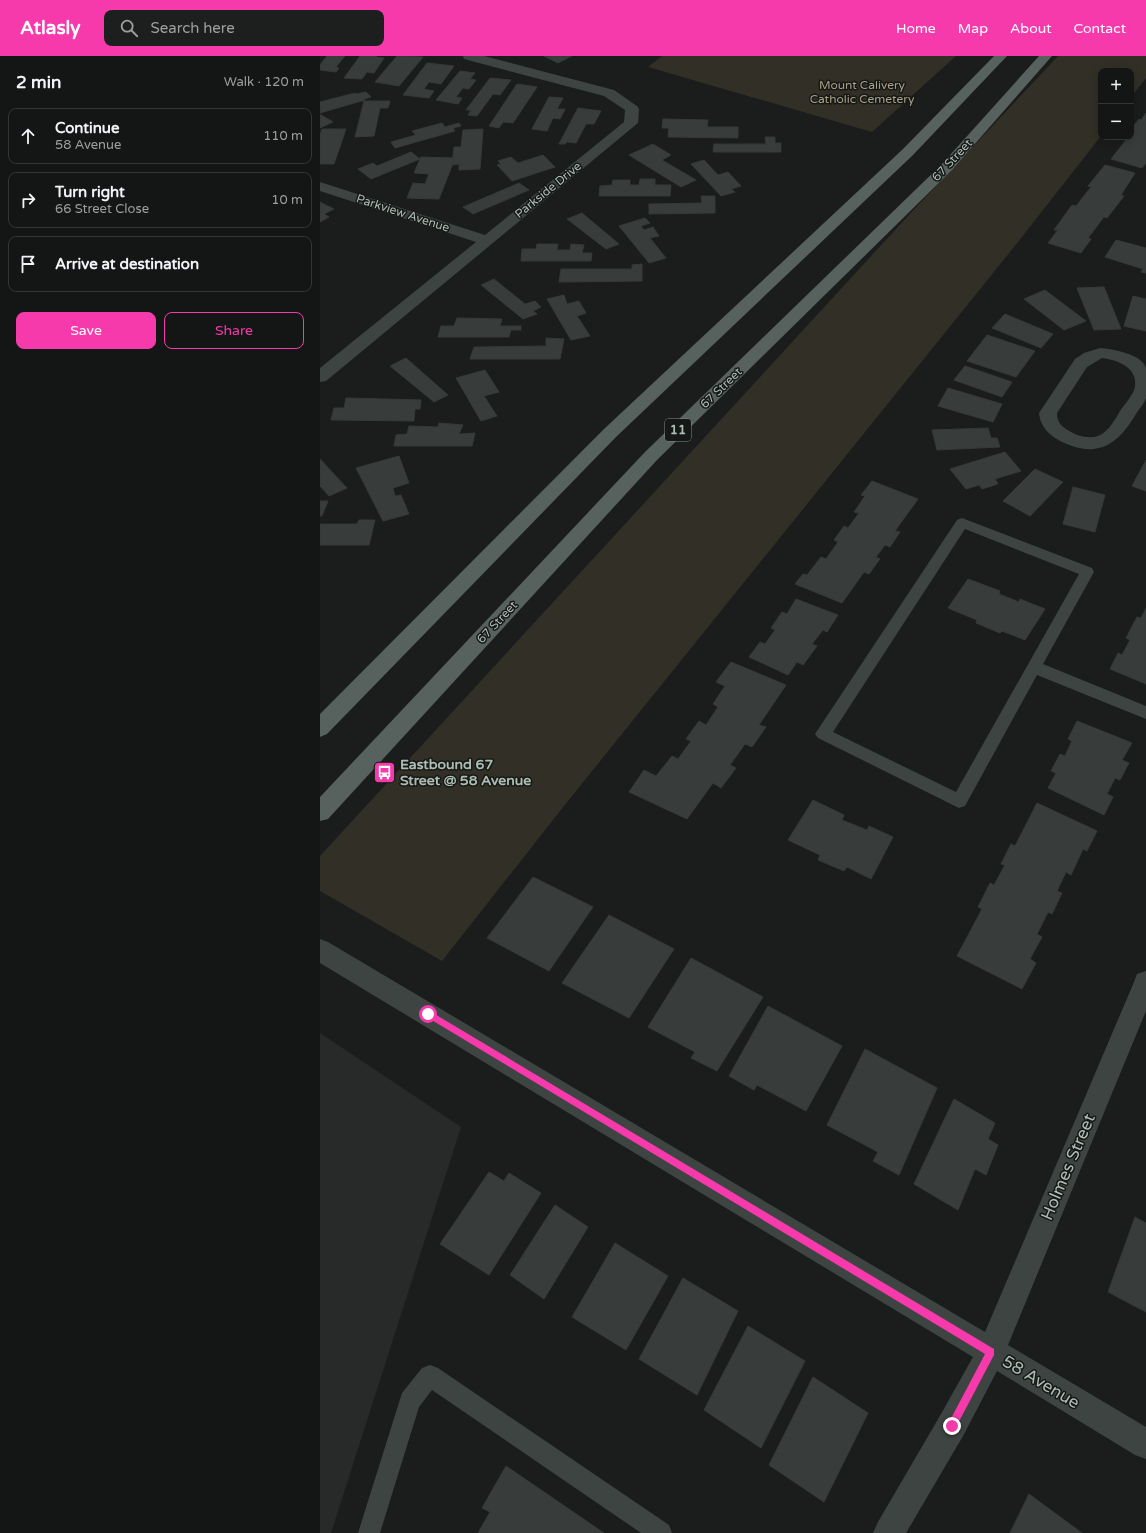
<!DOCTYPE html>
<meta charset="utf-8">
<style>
body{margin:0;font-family:"Varela Round",sans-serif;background:#1d1f1e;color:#f1f3f6}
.controls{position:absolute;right:12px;top:12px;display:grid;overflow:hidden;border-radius:8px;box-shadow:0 2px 10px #0003}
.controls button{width:36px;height:36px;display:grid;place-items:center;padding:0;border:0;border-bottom:1px solid #333534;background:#141615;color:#f1f3f6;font:20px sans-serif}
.stop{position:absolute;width:12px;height:12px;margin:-9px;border:3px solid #f639ab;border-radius:50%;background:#fff}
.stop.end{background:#f639ab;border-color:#fff;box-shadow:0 1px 4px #0008}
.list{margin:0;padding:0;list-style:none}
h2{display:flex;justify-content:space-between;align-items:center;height:52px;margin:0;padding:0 16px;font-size:17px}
h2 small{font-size:13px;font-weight:400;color:#9d9fa0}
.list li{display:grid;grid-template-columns:26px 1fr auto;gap:12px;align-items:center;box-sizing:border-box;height:56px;margin:0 8px 8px;padding:0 8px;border:1px solid #333534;border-radius:8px}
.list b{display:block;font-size:15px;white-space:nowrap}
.list p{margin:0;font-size:13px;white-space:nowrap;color:#9d9fa0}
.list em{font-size:13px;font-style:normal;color:#9d9fa0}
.actions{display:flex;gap:8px;padding:12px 16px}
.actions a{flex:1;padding:9px 0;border:1px solid #f639ab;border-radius:8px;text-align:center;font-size:14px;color:#f639ab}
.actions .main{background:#f639ab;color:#fff}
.icon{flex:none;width:22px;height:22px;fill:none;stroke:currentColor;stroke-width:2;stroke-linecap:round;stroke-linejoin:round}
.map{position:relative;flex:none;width:826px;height:1477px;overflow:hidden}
header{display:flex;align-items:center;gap:24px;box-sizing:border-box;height:56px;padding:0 20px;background:#f639ab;color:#fff}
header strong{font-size:19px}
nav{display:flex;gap:22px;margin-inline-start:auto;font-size:14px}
.search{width:280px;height:36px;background:#1d1f1e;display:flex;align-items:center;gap:10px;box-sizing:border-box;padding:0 14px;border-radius:8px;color:#9d9fa0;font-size:15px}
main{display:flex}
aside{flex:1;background:#141615}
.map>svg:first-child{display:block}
</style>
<header>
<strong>Atlasly</strong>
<div class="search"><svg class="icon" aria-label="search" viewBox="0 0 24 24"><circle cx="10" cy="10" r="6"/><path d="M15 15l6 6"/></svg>Search here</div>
<nav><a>Home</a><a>Map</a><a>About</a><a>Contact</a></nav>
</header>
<main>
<aside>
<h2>2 min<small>Walk · 120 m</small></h2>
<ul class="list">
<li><svg class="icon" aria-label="ahead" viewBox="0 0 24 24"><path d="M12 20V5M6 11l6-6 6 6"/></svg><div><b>Continue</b><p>58 Avenue</p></div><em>110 m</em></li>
<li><svg class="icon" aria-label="right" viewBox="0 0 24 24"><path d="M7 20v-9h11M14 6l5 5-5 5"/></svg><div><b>Turn right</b><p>66 Street Close</p></div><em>10 m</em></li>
<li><svg class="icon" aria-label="arrive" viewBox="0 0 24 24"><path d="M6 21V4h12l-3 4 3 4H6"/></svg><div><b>Arrive at destination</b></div></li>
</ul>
<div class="actions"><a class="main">Save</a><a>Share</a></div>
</aside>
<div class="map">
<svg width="826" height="1477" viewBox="0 0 826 1477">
<rect width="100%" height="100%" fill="#1b1d1c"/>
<path fill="#272a29" d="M 0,977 L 141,1071 L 11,1477 L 0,1477 Z"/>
<g fill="#312f26">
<path d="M 342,0 L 636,0 L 552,76 L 328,11 Z"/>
<path d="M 738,0 L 826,0 L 826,22 L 811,41 L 811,15 L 781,15 L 781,80 L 698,186 L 244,750 L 122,905 L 0,835 L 0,800 L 587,161 Z"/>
</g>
<g fill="#383c3b" stroke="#353938">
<path d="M 7,0 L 25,0 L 16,11 L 19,12 L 16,16 L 0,14 L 0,9 Z"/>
<path d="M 40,0 L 57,0 L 56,1 L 64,2 L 54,17 L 47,16 L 42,23 L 24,22 Z"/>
<path d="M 77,0 L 103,1 L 79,30 L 55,26 Z"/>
<path d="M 224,0 L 252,0 L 238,7 Z"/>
<path d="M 107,7 L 134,10 L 121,28 L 109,26 L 104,33 L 114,35 L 109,42 L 83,39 Z"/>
<path d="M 140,15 L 155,17 L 150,23 L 156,24 L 149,33 L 143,32 L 136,41 L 142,42 L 138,48 L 116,44 Z"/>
<path d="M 170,22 L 191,24 L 180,39 L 173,38 L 157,60 L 148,59 L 151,54 L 146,54 Z"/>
<path d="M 197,28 L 217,31 L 193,67 L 183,66 L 179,72 L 169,70 Z"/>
<path d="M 46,36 L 51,41 L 44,43 L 45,44 L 0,57 L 0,46 L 35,37 L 36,38 Z"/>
<path d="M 229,41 L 243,42 L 237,53 L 245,53 L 240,63 L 233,62 L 227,75 L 212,73 Z"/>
<path d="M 44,45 L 70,45 L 68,52 L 60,52 L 54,80 L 35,81 Z"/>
<path d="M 258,52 L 281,55 L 274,68 L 266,68 L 256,87 L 247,86 L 245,88 L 239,88 Z"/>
<path d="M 826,57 L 826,107 L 822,112 L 791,103 L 806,84 L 803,83 L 805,81 L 811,81 L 811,73 L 819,63 L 821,64 Z"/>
<path d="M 0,59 L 1,59 L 13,66 L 0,72 Z"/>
<path d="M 343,63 L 388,64 L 387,71 L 418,71 L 418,82 L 348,81 L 349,72 L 342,72 Z"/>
<path d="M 122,67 L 125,71 L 139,67 L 141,70 L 133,72 L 135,75 L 75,92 L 71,86 L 96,79 L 92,75 Z"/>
<path d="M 2,73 L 26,73 L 14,108 L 0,108 L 0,79 Z"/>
<path d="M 163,73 L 160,113 L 139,114 L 139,108 L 132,109 L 134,91 L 141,91 L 143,74 Z"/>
<path d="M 445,81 L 455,81 L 455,87 L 461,87 L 461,96 L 393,96 L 394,88 L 446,88 Z"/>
<path d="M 333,88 L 351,99 L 342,104 L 376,124 L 361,131 L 309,99 Z"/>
<path d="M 91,96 L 100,103 L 51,123 L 38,113 L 53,107 L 57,110 Z"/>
<path d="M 223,99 L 235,111 L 192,125 L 177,109 L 181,108 L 178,105 L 191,101 L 198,107 Z"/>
<path d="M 101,101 L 135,102 L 119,143 L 87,142 L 93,127 L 105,128 L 109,118 L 94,117 Z"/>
<path d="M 384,104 L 398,119 L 408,116 L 421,130 L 411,133 L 415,136 L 401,140 L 371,108 Z"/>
<path d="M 785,109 L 815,117 L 801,139 L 804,140 L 787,162 L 784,161 L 768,182 L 771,183 L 761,197 L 728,187 L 738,174 L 734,174 L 752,149 L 756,150 L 771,131 L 768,130 Z"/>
<path d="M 320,123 L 335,123 L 335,129 L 351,129 L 350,140 L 279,140 L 280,130 L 292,129 L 293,124 L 310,124 L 310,129 L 319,129 Z"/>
<path d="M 199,127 L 209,134 L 153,158 L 143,151 Z"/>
<path d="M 381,140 L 395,140 L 395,157 L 329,158 L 329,148 L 382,147 Z"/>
<path d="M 0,146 L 14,153 L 4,158 L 9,161 L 0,166 Z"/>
<path d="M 262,157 L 299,188 L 286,193 L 247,163 Z"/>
<path d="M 325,162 L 330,167 L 321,170 L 324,174 L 333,171 L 339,180 L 330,182 L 346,202 L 329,207 L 299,170 Z"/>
<path d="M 796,184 L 826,192 L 826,217 L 821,216 L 823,213 L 785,201 Z"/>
<path d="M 217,188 L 238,188 L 237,194 L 250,194 L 251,188 L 264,189 L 262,197 L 272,197 L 271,205 L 201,205 L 202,193 L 216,193 Z"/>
<path d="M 322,208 L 322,225 L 239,226 L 241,213 L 312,213 L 312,209 Z"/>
<path d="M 174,223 L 205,248 L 215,245 L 221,251 L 213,255 L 217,258 L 203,263 L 161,229 Z"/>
<path d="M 784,231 L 801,273 L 774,274 L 757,232 Z"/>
<path d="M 725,234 L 766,265 L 744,274 L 704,243 Z"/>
<path d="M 244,239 L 247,248 L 259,245 L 266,257 L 257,260 L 270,280 L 251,284 L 227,243 Z"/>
<path d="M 813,240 L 826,243 L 826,275 L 804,270 Z"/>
<path d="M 685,258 L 733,278 L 721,292 L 672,272 Z"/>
<path d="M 137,262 L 182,263 L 180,270 L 201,270 L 201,274 L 191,274 L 189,281 L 118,281 L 121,270 L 134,270 Z"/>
<path d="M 667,279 L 715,295 L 696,321 L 647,305 Z"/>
<path d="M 226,282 L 244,283 L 240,303 L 150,303 L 154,291 L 226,290 Z"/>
<path d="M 86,302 L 128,339 L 114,346 L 70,310 Z"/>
<path d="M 645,310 L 692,326 L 682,341 L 634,324 Z"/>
<path d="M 165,314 L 179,336 L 164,340 L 177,360 L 161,365 L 136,322 Z"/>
<path d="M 628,332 L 682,348 L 673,366 L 618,350 Z"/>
<path d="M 26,342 L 101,344 L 100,353 L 95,353 L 94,365 L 11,364 L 14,352 L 24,352 Z"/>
<path d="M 119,367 L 143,369 L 139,378 L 155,377 L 152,390 L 74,390 L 76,379 L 87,378 L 89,370 L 118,371 Z"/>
<path d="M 668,372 L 671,382 L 677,382 L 680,391 L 617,394 L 612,374 Z"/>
<path d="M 685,396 L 701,415 L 675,423 L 678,428 L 662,433 L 659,429 L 646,433 L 630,413 Z"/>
<path d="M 79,400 L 89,427 L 73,432 L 75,440 L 81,439 L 89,458 L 63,465 L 36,412 Z"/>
<path d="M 0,403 L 27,432 L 9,440 L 0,430 Z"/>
<path d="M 826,404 L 826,435 L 812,430 Z"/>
<path d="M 715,413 L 743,426 L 710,460 L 683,445 Z"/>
<path d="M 552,425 L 598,443 L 575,475 L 580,476 L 570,491 L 565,489 L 556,501 L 560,503 L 549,518 L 544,516 L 522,547 L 475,528 L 483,518 L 487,519 L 501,501 L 506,503 L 518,486 L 514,484 L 524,470 L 528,472 L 539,457 L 534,456 L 545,440 L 541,439 Z"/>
<path d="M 753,431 L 785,439 L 775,476 L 743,468 Z"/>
<path d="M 0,445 L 8,445 L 2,460 L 0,460 Z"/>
<path d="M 39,464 L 55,464 L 49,489 L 0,489 L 0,468 L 37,468 Z"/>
<path d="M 648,523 L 680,535 L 679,538 L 699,546 L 700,543 L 725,553 L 705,584 L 682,575 L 680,577 L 656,567 L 657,564 L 628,552 Z"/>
<path d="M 476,543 L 518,559 L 507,576 L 503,574 L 492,588 L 497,590 L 483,609 L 477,606 L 468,619 L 429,601 L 440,586 L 445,588 L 455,574 L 451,572 L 462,556 L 467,558 Z"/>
<path d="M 826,552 L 826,628 L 790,613 L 798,597 L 802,599 L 810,584 L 806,582 L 817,561 L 821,562 Z"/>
<path d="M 411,606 L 466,629 L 439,669 L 446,671 L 432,691 L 425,688 L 410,709 L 416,712 L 401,732 L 393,727 L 367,763 L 309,736 L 324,714 L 336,720 L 352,700 L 358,703 L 371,685 L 366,683 L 379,665 L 386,669 L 398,651 L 393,648 L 405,630 L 396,626 Z"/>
<path d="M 757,665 L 812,687 L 802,704 L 809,707 L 800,724 L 795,722 L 787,738 L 793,741 L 784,759 L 728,732 L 736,717 L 731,715 L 740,698 L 745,700 L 752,685 L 748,683 Z"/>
<path d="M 493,744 L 524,759 L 522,764 L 547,774 L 549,770 L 573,781 L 551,823 L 527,811 L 524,815 L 498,804 L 500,799 L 468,784 Z"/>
<path d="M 717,747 L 777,775 L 767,795 L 763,793 L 751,819 L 746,816 L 737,835 L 742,837 L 732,858 L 728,856 L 717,878 L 722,881 L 710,903 L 716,907 L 702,933 L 637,900 L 662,853 L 658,851 L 670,827 L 674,829 L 685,809 L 681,808 L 691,788 L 695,790 Z"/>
<path d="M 213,821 L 273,851 L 229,915 L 167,882 Z"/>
<path d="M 289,859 L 354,893 L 309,962 L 242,927 Z"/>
<path d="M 371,902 L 443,941 L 397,1015 L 371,1002 L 375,996 L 328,971 Z"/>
<path d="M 448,950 L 522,990 L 486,1055 L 437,1029 L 434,1034 L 409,1020 Z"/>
<path d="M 545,993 L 617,1032 L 579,1119 L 553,1105 L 558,1096 L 507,1069 Z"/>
<path d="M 634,1043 L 675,1067 L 668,1083 L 678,1089 L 666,1119 L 655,1113 L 638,1154 L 594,1128 Z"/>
<path d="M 169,1116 L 184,1125 L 189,1117 L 221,1137 L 169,1219 L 120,1188 Z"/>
<path d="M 235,1149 L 268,1171 L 224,1243 L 190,1219 Z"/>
<path d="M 815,1161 L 826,1167 L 826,1256 L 788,1236 Z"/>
<path d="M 295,1187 L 348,1220 L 306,1294 L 252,1261 Z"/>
<path d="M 363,1222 L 418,1255 L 377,1339 L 319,1303 Z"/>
<path d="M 428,1270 L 485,1305 L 441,1392 L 384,1354 Z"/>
<path d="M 493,1321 L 548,1357 L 504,1446 L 449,1409 Z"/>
<path d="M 186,1410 L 284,1477 L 158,1477 L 170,1456 L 162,1452 Z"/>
<path d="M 709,1438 L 762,1477 L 690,1477 Z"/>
</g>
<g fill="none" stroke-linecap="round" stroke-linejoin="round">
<g fill="#3d4441" fill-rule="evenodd">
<path d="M 642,462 L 772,512 L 774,516 L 723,608 L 826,650 L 826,663 L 717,619 L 645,750 L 639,752 L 498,682 L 495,678 L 637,464 ZM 645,473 L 759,518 L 636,736 L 513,676 Z"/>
<path d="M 110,1309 L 118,1312 L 349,1469 L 352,1477 L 321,1477 L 112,1334 L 99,1351 L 60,1477 L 38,1477 L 82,1337 L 102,1312 Z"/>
</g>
<g fill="#3d4441" fill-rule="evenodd">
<path d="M 143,0 L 164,0 L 294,34 L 317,50 L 319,53 L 318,67 L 6,325 L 0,326 L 0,312 L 156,186 L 0,135 L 0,126 L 165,179 L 304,66 L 305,54 L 284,40 L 144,3 Z"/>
<path d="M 780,292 C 792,293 822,298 826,312 C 826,316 826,338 826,342 C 824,348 819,353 816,358 C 797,390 777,403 740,385 C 729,379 720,370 719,357 L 755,303 L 764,297 ZM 782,302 C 797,304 818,311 815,331 C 813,339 805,348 800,355 C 795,364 788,376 778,380 C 769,383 758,380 751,376 C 742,371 737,367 737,357 L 767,311 Z"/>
<path d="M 0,883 L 8,886 L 665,1276 L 814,926 L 817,918 L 826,915 L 826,955 L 688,1289 L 826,1371 L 826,1403 L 815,1399 L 677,1315 L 643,1380 L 586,1477 L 553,1477 L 558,1466 L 621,1358 L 653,1301 L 0,907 Z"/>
</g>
<g fill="#57615d" fill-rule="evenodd">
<path d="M 674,0 L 687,0 L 593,99 L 296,381 L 7,678 L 0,681 L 0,658 L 284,373 L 583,93 Z"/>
<path d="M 719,0 L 732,0 L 632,114 L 337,404 L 8,763 L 0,765 L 0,741 L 325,396 L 622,108 Z"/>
</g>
</g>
<path fill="#f639ab" d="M 108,954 L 674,1293 L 674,1299 L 635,1373 L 632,1374 L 627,1370 L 665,1298 L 105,960 L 104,958 Z"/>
<defs>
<symbol id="bus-square" viewBox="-11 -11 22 22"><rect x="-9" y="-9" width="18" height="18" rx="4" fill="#f639ab" stroke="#161817"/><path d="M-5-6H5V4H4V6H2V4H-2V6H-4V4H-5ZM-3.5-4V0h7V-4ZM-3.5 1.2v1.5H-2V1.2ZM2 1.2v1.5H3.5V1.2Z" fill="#fff"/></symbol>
</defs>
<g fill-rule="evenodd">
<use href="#bus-square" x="52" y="704" width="25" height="25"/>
</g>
<g text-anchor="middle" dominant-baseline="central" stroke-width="3" stroke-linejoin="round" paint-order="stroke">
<g font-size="12" fill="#a8a084" stroke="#161817">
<text x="542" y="29">Mount Calivery<tspan x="542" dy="14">Catholic Cemetery</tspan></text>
</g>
<g font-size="12" fill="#adbdb4" stroke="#161817">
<text transform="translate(632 104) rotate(-47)">67 Street</text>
<text transform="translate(228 134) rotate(-39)">Parkside Drive</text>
<text transform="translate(83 157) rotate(18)">Parkview Avenue</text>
<text transform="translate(401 332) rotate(-44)">67 Street</text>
<text transform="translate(177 566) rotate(-47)">67 Street</text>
</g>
<rect fill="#161817" stroke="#808c85" stroke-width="1" x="345" y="363" width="26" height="22" rx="3"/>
<g font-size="13" font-weight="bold" fill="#adbdb4">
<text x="358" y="374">11</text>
</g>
<g font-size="14" font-weight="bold" fill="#adbdb4" stroke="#161817" text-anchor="start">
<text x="80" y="708">Eastbound 67<tspan x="80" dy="16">Street @ 58 Avenue</tspan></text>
</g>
<g font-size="17" fill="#adbdb4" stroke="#161817">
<text transform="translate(748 1111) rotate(-67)">Holmes Street</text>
<text transform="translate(721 1326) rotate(31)">58 Avenue</text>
</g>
</g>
</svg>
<div class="controls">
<button>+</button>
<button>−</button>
</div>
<div class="stop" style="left:108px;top:958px"></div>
<div class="stop end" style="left:632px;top:1370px"></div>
</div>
</main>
